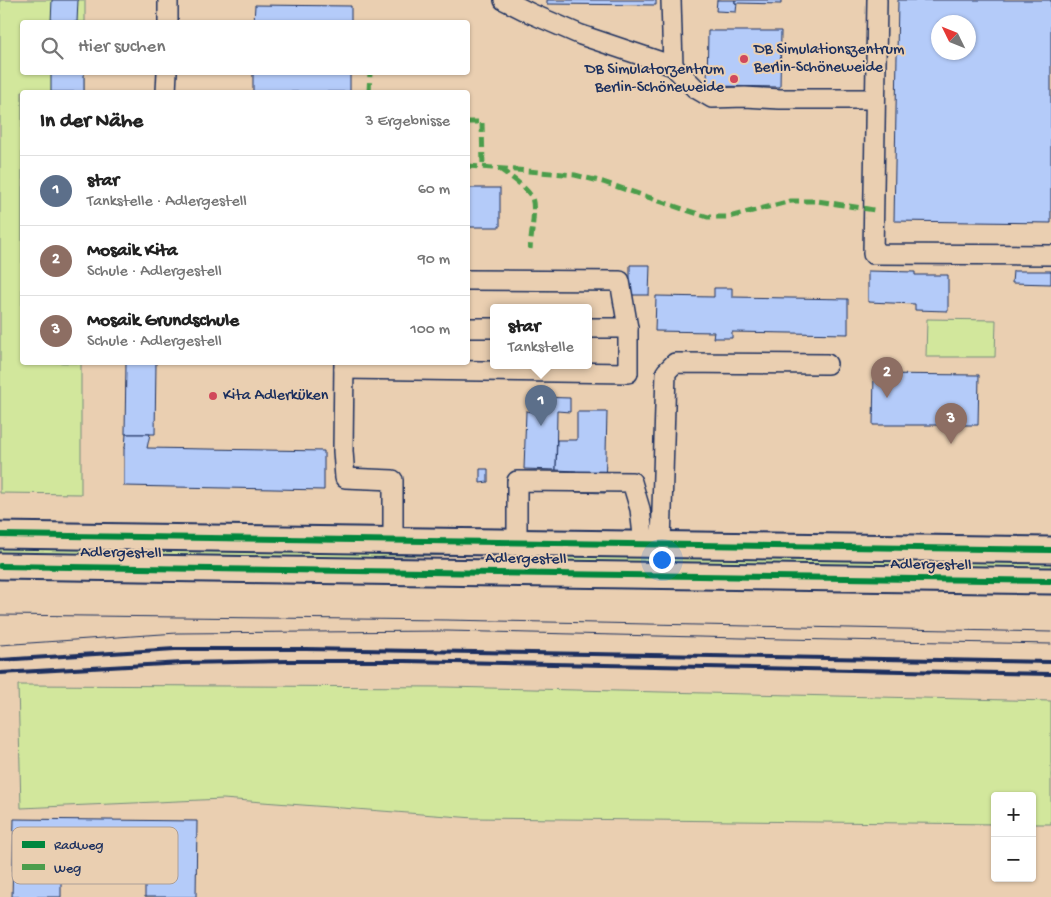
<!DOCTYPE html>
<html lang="de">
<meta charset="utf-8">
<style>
body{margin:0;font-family:"Gochi Hand",sans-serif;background:#f2f2f2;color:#222}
.controls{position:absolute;right:15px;bottom:15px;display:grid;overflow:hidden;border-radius:5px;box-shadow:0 1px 4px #0004}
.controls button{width:45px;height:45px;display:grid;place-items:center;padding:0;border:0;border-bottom:1px solid #e0e0e0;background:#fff;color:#222;font:25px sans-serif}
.compass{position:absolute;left:931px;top:15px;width:45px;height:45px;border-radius:50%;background:#fff;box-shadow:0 1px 4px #0004;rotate:313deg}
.you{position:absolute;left:661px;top:559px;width:18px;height:18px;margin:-12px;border:4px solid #fff;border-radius:50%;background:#1a73e8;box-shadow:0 0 0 8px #1a73e833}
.badge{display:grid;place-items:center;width:32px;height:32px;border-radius:50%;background:#db2777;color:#fff;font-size:16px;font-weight:700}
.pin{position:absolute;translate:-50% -41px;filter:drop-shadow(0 1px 2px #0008)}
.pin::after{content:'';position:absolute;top:26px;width:18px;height:15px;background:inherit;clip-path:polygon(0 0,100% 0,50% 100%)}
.popup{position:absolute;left:490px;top:304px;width:102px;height:65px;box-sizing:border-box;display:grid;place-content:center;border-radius:5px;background:#fff;filter:drop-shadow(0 1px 4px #0005);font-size:16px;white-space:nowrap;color:#767676}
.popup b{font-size:19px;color:#222}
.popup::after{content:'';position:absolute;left:50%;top:100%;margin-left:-10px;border:10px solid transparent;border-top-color:#fff}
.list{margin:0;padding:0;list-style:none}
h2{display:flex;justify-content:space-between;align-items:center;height:65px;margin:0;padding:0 20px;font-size:21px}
h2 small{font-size:16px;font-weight:400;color:#767676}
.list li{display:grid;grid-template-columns:32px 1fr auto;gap:15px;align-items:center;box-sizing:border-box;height:70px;padding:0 20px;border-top:1px solid #e0e0e0}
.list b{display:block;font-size:19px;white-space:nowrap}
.list p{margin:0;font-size:16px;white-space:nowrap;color:#767676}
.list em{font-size:16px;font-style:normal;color:#767676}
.icon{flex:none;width:28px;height:28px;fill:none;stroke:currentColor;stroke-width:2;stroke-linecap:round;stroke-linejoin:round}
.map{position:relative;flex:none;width:1051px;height:897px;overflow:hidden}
.search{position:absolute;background:#fff;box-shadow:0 1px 4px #0004;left:20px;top:20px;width:450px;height:55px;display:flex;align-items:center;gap:12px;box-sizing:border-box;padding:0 18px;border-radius:5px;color:#767676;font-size:19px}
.panel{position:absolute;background:#fff;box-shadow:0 1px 4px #0004;left:20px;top:90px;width:450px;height:275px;border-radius:5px}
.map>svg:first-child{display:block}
</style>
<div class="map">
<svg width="1051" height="897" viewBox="0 0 1051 897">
<rect width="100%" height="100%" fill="#eacfb1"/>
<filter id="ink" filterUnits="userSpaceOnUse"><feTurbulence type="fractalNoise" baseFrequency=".02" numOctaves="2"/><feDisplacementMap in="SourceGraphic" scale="10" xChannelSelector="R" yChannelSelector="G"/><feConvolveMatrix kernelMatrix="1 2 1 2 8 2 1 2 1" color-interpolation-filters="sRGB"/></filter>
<g filter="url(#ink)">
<g fill="#d2e79c" stroke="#768b7d">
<path d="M 0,0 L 85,0 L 85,22 L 22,22 L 22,72 L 84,73 L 84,92 L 22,92 L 22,362 L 81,363 L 81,494 L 0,493 Z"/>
<path d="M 927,319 L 996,320 L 995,357 L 926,357 Z"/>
<path d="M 0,544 L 480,550 L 480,555 L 388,556 L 358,561 L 0,556 Z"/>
<path d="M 554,551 L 1051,558 L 1051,571 L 555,564 Z"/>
<path d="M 18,685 L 446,687 L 1051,701 L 1051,824 L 1032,824 L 1032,796 L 995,796 L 995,824 L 474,818 L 223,799 L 21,808 Z"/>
</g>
<g fill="#b4cbf9" stroke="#1b2f5e" fill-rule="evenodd">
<path d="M 52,0 L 78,0 L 77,22 L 51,22 Z"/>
<path d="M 547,0 L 656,0 L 656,5 L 547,4 Z"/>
<path d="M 717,0 L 735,0 L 735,3 L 737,3 L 736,12 L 716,11 Z"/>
<path d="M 735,0 L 781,0 L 781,4 L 735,3 Z"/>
<path d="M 898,0 L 1051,0 L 1051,223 L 894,221 ZM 938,22 L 968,22 L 968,52 L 938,52 Z"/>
<path d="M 255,5 L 351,6 L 351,22 L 254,22 Z"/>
<path d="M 708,31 L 781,31 L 780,87 L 707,86 Z"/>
<rect x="51" y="72" width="33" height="20"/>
<rect x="253" y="72" width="97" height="20"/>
<rect x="468" y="188" width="32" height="39"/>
<path d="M 630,265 L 650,265 L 649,295 L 630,295 Z"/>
<path d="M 868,271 L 915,272 L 915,275 L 948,275 L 948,311 L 915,310 L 915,304 L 868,302 Z"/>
<path d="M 1013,271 L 1051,271 L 1051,284 L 1012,283 Z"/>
<path d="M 714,288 L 732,288 L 732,297 L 848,299 L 848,334 L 732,332 L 732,338 L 713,338 L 714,332 L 655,331 L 656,296 L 714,297 Z"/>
<path d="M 126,362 L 156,362 L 155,434 L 125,434 Z"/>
<path d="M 874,374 L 979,375 L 978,425 L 873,425 Z"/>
<path d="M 536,397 L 570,398 L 570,412 L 557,411 L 556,470 L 524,469 L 526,411 L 536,412 Z"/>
<path d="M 577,412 L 607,412 L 605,493 L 576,492 L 576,471 L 556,470 L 557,440 L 577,440 Z"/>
<path d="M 126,434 L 150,434 L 147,448 L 324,451 L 324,490 L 124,486 L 124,448 L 125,448 Z"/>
<path d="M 480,469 L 488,469 L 488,482 L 480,483 Z"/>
<path d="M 14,819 L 197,821 L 196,897 L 145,897 L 145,872 L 61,871 L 61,897 L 12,897 Z"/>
</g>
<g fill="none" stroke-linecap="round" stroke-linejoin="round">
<defs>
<g id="minor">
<path d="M 504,0 L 530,13 L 581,35 L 673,66 L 695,88 L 712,98 L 745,97 L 780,99 L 875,99"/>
<path d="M 671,0 L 673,66"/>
<path d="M 877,0 L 873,254 L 1051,255"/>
<path d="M 168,22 L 168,0"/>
<path d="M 166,92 L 167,72"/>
<path d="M 468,328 L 494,328"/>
<path d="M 588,328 L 628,328"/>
<path d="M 344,362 L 343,451 L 345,478 L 393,480 L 393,540"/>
<path d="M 344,369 L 628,373 L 628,328 L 620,281 L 468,280"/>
<path d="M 517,542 L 517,481 L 632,482 L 640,509 L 644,544"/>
<path d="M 661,544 L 666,372 L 675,363 L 827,364"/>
</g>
<g id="major">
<path d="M 0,535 L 1051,550"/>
<path d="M 0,566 L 1051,581"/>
</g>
</defs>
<use href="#minor" stroke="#1b2f5e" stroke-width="22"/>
<use href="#major" stroke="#1b2f5e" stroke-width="29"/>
<use href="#minor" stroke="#eacfb1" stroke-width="19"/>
<use href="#major" stroke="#eacfb1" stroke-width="25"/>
<g stroke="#1b2f5e" stroke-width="1">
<path d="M 0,615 L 446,620 L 1051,632"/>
<path d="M 0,645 L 177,633 L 447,631 L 783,639 L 1051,644"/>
</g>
<g stroke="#1b2f5e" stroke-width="4">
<path d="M 0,660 L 175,649 L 306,649 L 1051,662"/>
<path d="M 0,673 L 183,663 L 288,661 L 405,661 L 1051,674"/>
</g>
<g stroke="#4c9d4c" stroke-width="5" stroke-dasharray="10 5" stroke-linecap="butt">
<path d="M 369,92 L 370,72"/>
<path d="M 468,122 L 482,122 L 483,167"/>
<path d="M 468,166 L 575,175 L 603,182 L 683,209 L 708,217 L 729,217 L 791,201 L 818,201 L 874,210"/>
<path d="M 500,169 C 509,176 527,187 532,198 C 536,207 531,237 530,249"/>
</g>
<defs>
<g id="cycleway">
<path d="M 0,535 L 1051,550"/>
<path d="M 0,566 L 1051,581"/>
</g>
</defs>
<use href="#cycleway" stroke="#eacfb1" stroke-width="9"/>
<use href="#cycleway" stroke="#00873e" stroke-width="6"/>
</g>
</g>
<g fill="#d1495b" stroke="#eacfb1" stroke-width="2">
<circle cx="744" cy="59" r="5"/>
<circle cx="734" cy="79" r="5"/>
<circle cx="213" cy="396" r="5"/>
</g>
<g text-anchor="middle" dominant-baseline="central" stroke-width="4" stroke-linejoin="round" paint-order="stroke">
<g font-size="16" fill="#1b2f5e" stroke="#eacfb1" text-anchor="start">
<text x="754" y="50">DB Simulationszentrum<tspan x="754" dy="18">Berlin-Schöneweide</tspan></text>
<text x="724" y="70" text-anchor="end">DB Simulatorzentrum<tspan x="724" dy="18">Berlin-Schöneweide</tspan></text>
<text x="223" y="396">Kita Adlerküken</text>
</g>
<g font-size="16" fill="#1b2f5e" stroke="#eacfb1">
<text transform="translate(121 554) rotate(1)">Adlergestell</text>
<text transform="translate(526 560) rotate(1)">Adlergestell</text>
<text transform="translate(931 566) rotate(1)">Adlergestell</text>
</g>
</g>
<rect x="12" y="827" width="166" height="57" rx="8" fill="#eacfb1" stroke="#ac9f98" stroke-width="1"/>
<rect x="22" y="841" width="23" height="7" fill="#00873e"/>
<rect x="22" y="864" width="23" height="6" fill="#4c9d4c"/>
<g font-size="14" fill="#1b2f5e">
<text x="54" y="849">Radweg</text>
<text x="54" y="872">Weg</text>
</g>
</svg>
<div class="controls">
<button>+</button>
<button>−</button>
</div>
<svg class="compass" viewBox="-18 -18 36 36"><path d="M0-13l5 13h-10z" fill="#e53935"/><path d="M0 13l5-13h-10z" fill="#767676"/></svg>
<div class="you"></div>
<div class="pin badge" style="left:541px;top:426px;background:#5c6f8a">1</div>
<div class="popup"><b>star</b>Tankstelle</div>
<div class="pin badge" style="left:887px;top:398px;background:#8d6e63">2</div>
<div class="pin badge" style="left:951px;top:444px;background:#8d6e63">3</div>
<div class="search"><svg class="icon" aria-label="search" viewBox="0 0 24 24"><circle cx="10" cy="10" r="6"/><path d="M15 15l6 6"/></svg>Hier suchen</div>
<section class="panel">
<h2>In der Nähe<small>3 Ergebnisse</small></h2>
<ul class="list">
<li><span class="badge" style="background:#5c6f8a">1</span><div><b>star</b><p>Tankstelle · Adlergestell</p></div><em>60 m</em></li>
<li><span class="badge" style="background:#8d6e63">2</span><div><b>Mosaik Kita</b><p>Schule · Adlergestell</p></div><em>90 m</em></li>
<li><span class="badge" style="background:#8d6e63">3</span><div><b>Mosaik Grundschule</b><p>Schule · Adlergestell</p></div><em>100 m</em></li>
</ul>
</section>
</div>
